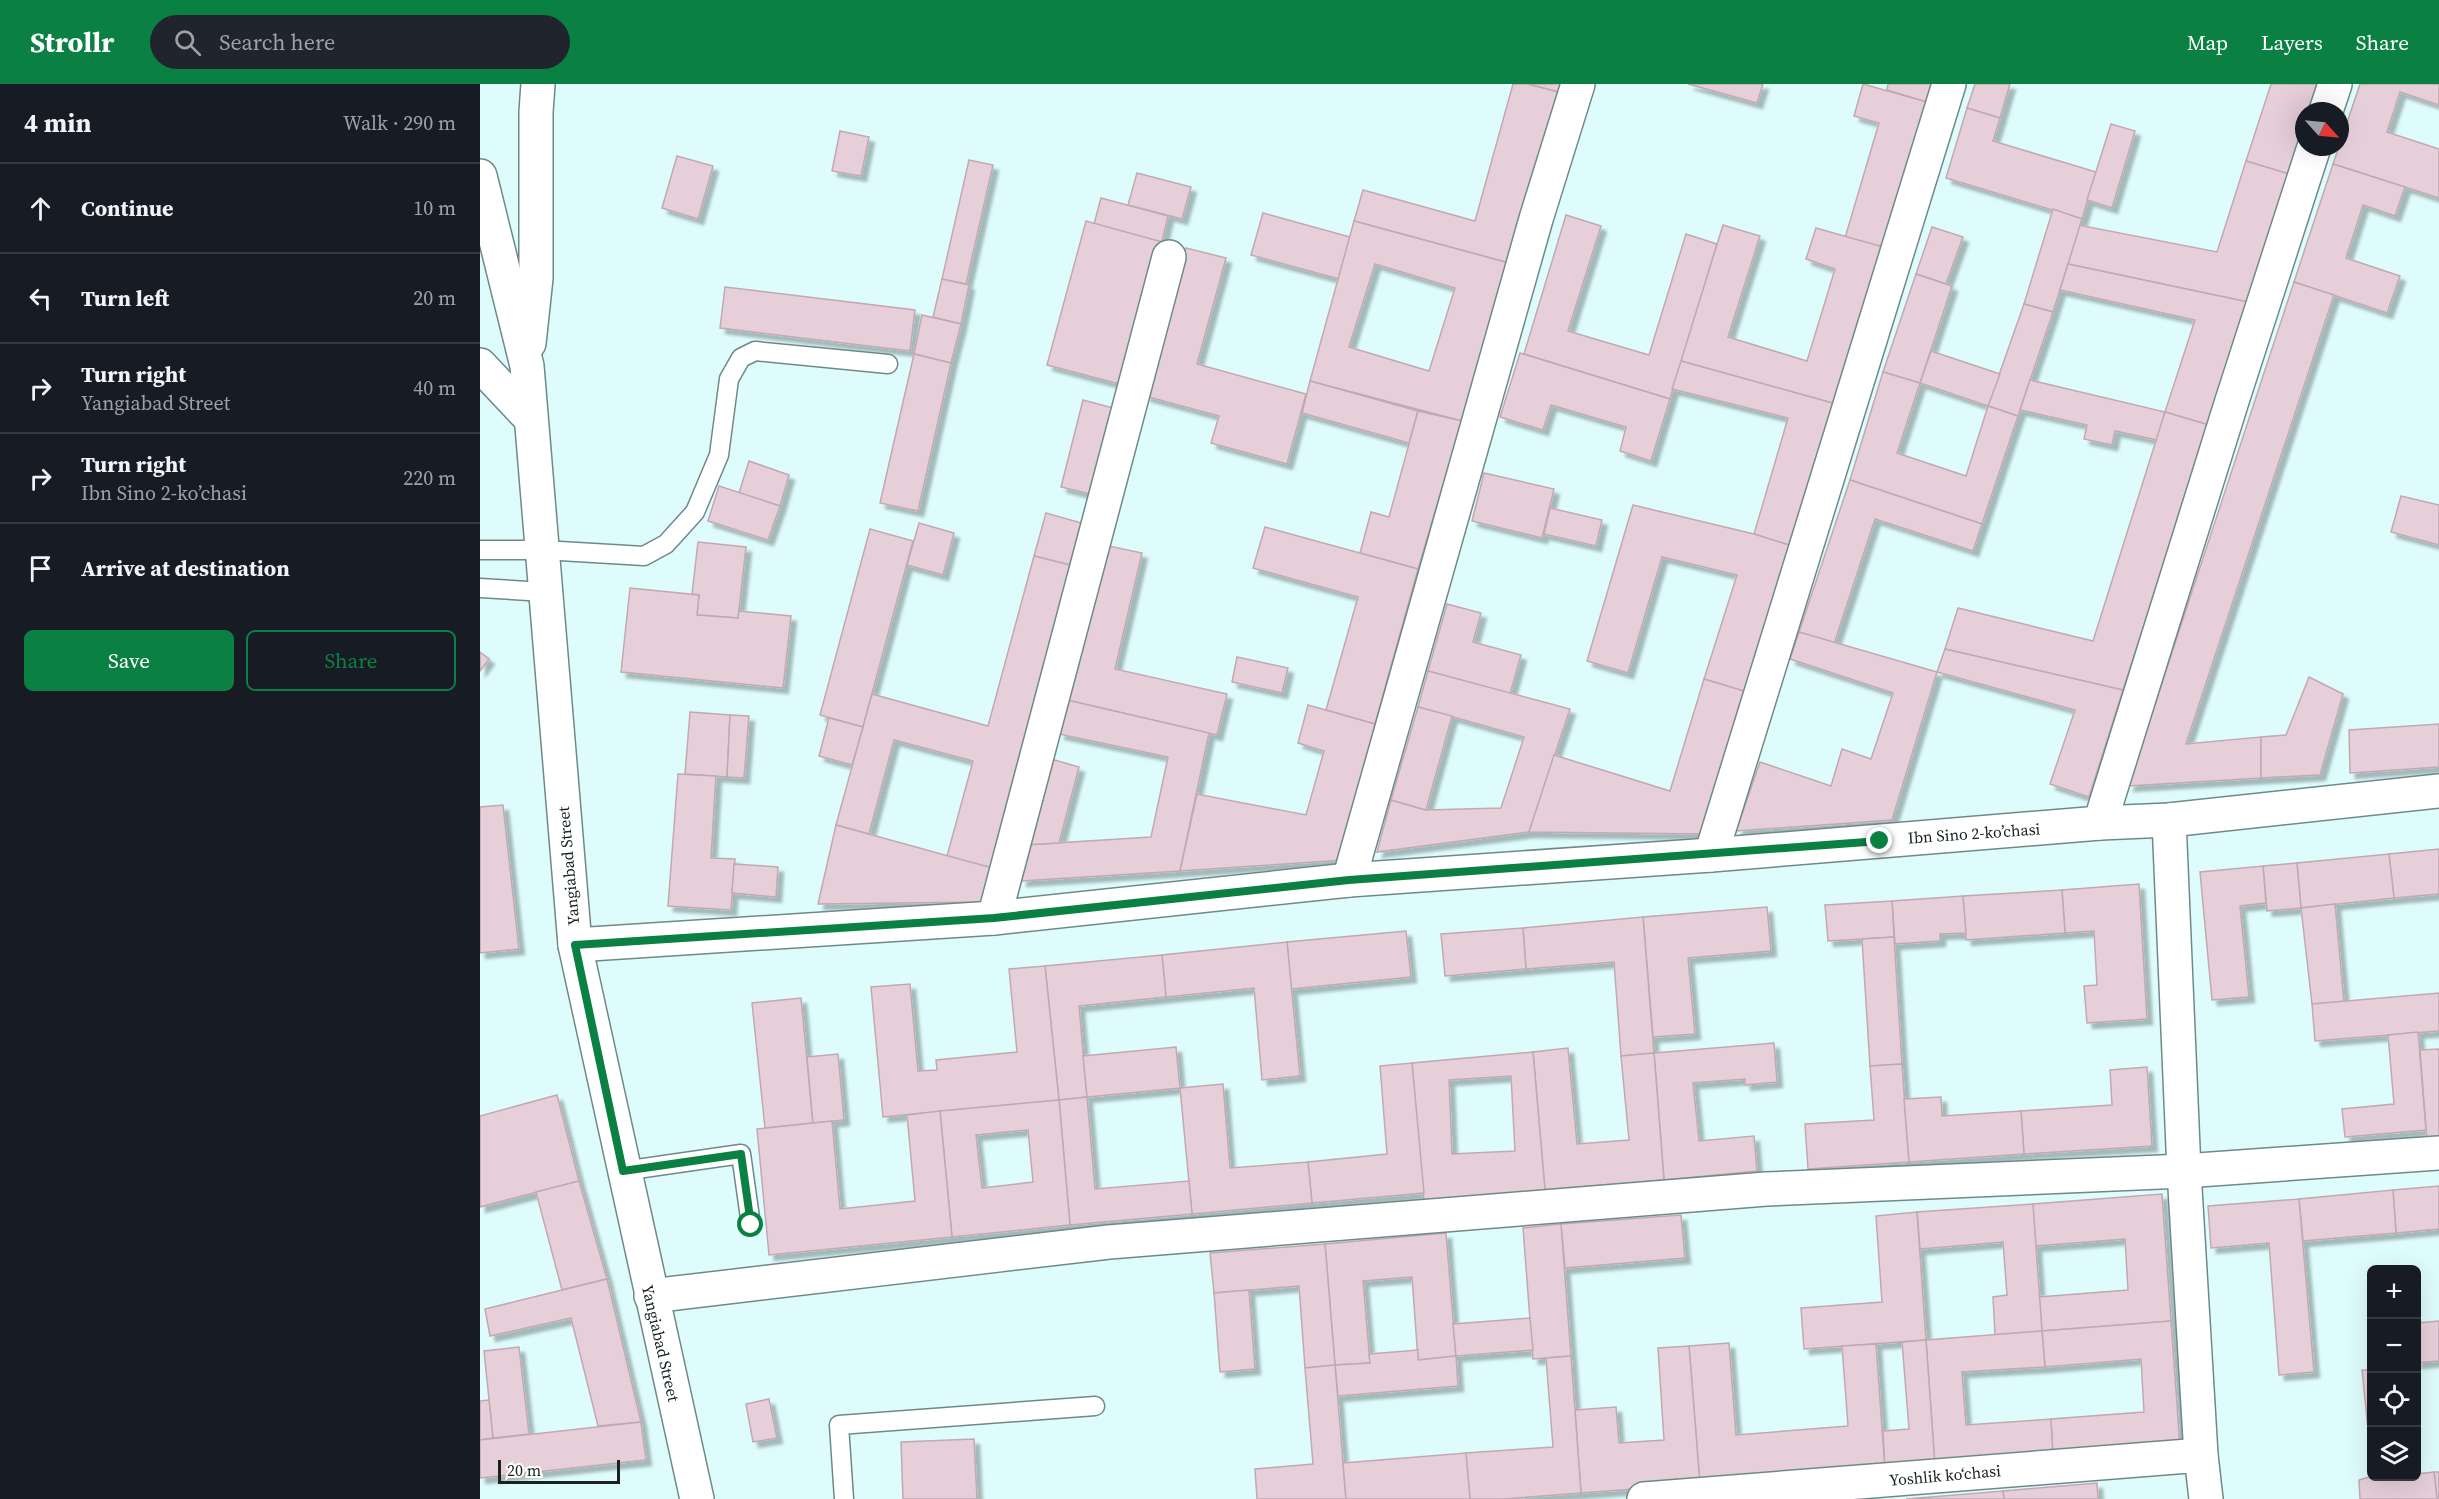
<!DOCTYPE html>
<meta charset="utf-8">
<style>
body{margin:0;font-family:"Source Serif 4",serif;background:#20242c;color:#f1f3f6}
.controls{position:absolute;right:18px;bottom:18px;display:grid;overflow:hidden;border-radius:9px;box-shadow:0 6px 24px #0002}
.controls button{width:54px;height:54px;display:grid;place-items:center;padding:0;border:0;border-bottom:2px solid #363941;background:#171b24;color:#f1f3f6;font:30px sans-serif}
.compass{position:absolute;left:1815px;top:18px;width:54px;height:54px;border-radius:50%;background:#171b24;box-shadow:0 6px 24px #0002;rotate:117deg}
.scale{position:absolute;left:18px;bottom:15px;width:122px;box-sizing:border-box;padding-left:6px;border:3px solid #172221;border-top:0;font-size:16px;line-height:21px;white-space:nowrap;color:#172221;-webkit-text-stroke:4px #fff;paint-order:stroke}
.stop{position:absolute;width:18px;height:18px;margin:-14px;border:4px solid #0b8043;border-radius:50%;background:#fff}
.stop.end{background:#0b8043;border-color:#fff;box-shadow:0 2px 6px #0008}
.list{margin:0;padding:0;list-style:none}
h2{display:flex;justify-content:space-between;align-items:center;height:78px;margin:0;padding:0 24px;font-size:26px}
h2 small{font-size:20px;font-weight:400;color:#9ea1a6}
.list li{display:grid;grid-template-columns:39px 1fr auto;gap:18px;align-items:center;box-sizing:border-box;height:90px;padding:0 24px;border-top:2px solid #363941}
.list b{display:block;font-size:22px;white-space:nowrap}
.list p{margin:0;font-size:20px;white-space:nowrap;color:#9ea1a6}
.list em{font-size:20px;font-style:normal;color:#9ea1a6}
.actions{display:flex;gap:12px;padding:18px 24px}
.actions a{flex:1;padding:14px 0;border:2px solid #0b8043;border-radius:9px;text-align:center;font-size:21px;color:#0b8043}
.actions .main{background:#0b8043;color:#fff}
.icon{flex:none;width:33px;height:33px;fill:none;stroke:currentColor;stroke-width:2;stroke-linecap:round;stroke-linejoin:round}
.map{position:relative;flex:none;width:1959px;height:1415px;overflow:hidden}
header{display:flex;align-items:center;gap:36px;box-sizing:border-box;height:84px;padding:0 30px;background:#0b8043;color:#fff}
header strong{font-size:28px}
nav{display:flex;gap:33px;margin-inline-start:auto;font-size:21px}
.search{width:420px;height:54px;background:#20242c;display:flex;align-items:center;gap:15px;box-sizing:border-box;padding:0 21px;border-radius:33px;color:#9ea1a6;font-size:22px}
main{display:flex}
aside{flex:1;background:#171b24}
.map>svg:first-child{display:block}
</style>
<header>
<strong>Strollr</strong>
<div class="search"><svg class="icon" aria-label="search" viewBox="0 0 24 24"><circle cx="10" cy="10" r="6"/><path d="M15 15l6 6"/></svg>Search here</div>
<nav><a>Map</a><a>Layers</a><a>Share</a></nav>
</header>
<main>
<aside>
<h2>4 min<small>Walk · 290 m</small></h2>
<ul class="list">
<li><svg class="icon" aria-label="ahead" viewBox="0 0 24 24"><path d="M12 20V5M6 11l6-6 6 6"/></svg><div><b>Continue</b></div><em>10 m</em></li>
<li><svg class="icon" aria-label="left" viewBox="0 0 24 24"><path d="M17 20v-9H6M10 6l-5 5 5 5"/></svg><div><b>Turn left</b></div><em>20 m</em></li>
<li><svg class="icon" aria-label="right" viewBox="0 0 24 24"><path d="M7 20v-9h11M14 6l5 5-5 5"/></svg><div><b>Turn right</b><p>Yangiabad Street</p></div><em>40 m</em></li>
<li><svg class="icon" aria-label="right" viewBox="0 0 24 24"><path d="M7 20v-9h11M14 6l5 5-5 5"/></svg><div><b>Turn right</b><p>Ibn Sino 2-koʼchasi</p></div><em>220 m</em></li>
<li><svg class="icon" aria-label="arrive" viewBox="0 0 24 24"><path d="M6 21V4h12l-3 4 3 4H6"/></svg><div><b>Arrive at destination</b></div></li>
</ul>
<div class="actions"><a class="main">Save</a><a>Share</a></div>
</aside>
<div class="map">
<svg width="1959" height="1415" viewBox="0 0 1959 1415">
<defs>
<filter id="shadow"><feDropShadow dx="5.5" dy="5.5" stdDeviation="1.5" flood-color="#0004"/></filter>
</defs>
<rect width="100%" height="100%" fill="#dffcfc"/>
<g fill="#e7cfd9" stroke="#c1a9b3" stroke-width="1.5" fill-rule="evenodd" filter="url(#shadow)">
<path d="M 1033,0 L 1048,0 L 1079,8 L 1029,179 L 874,137 L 883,106 L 995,137 Z"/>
<path d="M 1048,0 L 1081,0 L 1079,8 Z"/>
<path d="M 1208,0 L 1283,0 L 1277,19 Z"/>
<path d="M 1383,0 L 1447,18 L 1403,163 L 1365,154 L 1399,39 L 1374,32 Z"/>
<path d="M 1408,0 L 1453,0 L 1447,18 L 1407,6 Z"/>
<path d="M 1495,0 L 1530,0 L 1520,34 L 1487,24 Z"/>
<path d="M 1791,0 L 1837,0 L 1829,27 L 1824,27 L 1824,42 L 1809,90 L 1766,77 Z"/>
<path d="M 1880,0 L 1959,0 L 1959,21 L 1920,8 L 1907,48 L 1959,65 L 1959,114 L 1853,80 Z"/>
<path d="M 1487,24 L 1520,34 L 1513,57 L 1616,88 L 1602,135 L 1466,94 Z"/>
<path d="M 1631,40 L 1655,47 L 1632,124 L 1607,116 Z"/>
<path d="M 360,47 L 389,53 L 381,92 L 352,87 Z"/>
<path d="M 197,72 L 233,82 L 218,135 L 182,124 Z"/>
<path d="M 489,76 L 513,81 L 486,200 L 462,195 Z"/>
<path d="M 1766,77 L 1809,90 L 1768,218 L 1588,180 L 1599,141 L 1737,168 Z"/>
<path d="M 1853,80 L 1925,103 L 1915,132 L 1883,121 L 1866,174 L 1920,192 L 1907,229 L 1814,198 Z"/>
<path d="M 657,89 L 711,103 L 702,135 L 648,121 Z"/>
<path d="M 621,114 L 688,132 L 682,158 L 614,140 Z"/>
<path d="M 1573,125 L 1602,135 L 1573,228 L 1544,220 Z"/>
<path d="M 783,129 L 870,153 L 859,195 L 771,171 Z"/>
<path d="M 1086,131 L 1121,142 L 1088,247 L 1169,271 L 1206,150 L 1237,160 L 1190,315 L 1044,270 Z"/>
<path d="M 606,137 L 682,158 L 643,301 L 567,281 Z"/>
<path d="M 874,137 L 1029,179 L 982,337 L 830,297 ZM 895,180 L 975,204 L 949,287 L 869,263 Z"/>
<path d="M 1243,141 L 1280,152 L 1248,253 L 1327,277 L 1355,185 L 1326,175 L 1336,144 L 1403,163 L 1356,320 L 1201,277 Z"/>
<path d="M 1452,143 L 1483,153 L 1466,200 L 1436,190 Z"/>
<path d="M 706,164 L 746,174 L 717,280 L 826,310 L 807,380 L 731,359 L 739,332 L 665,312 Z"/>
<path d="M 1588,180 L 1768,218 L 1729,341 L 1685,328 L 1715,236 L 1580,206 Z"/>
<path d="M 1436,190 L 1472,202 L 1440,299 L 1403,288 Z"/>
<path d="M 462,195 L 489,201 L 481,240 L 453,233 Z"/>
<path d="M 1814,198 L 1854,211 L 1706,660 L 1781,653 L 1781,694 L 1648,702 Z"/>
<path d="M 245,203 L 435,226 L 430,267 L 240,244 Z"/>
<path d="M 1544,220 L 1573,228 L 1538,332 L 1508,322 Z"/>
<path d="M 442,231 L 481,240 L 471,279 L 434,270 Z"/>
<path d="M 1451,267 L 1520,290 L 1508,322 L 1440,299 Z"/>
<path d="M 1040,269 L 1190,315 L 1171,377 L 1140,367 L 1146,343 L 1071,321 L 1063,346 L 1020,333 Z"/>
<path d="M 434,270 L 471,279 L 438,427 L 400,419 Z"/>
<path d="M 1201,277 L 1356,320 L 1312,462 L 1274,450 L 1308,334 L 1192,305 Z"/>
<path d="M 1403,288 L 1440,299 L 1417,369 L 1486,392 L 1508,322 L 1538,332 L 1502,440 L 1370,396 Z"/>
<path d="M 1550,296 L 1685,328 L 1677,356 L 1635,347 L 1632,361 L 1604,355 L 1607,341 L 1540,326 Z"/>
<path d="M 830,297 L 938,327 L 929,359 L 822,329 Z"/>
<path d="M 603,316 L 637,325 L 614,411 L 581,403 Z"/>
<path d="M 938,327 L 982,337 L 938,485 L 880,469 L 891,428 L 909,433 Z"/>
<path d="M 1685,328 L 1729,341 L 1643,606 L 1465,565 L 1478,524 L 1613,557 Z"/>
<path d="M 269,377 L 309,391 L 300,422 L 259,409 Z"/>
<path d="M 1004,389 L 1074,405 L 1062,454 L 992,437 Z"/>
<path d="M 1370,396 L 1502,440 L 1493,467 L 1395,435 L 1354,560 L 1319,548 Z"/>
<path d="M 239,402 L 300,422 L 288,456 L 228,437 Z"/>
<path d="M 1921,412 L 1959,421 L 1959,461 L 1911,448 Z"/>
<path d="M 1153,421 L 1274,450 L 1312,462 L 1267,608 L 1224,595 L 1257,491 L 1182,473 L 1148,589 L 1107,577 Z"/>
<path d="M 1070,424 L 1122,436 L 1116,462 L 1064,450 Z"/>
<path d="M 566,429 L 605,440 L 594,482 L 554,472 Z"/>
<path d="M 439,439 L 474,449 L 463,491 L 427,481 Z"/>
<path d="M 785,443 L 938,485 L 895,640 L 846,626 L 878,513 L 773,484 Z"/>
<path d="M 390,445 L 433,457 L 383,643 L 340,631 Z"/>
<path d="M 218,458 L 266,463 L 258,534 L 217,531 L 219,511 L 212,510 Z"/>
<path d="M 624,461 L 662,469 L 635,585 L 747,610 L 737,651 L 587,616 Z"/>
<path d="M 554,472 L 594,482 L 512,784 L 467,772 L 493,677 L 414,656 L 389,750 L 356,741 L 392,610 L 508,642 Z"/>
<path d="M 150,504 L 219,511 L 217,531 L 258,534 L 259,527 L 311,532 L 303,604 L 141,588 Z"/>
<path d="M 967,520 L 1001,529 L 993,558 L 1041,571 L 1030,610 L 948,587 Z"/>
<path d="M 1319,548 L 1457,588 L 1412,736 L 1256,747 L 1280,678 L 1351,702 L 1362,665 L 1391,675 L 1413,609 L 1310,575 Z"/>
<path d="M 1465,565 L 1643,606 L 1609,713 L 1570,700 L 1595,626 L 1457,588 Z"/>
<path d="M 0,568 L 9,575 L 0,587 Z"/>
<path d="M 757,573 L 808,584 L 802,609 L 752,598 Z"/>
<path d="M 948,587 L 1090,625 L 1049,748 L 897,768 L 911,716 L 946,726 L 1021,724 L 1044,653 L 938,623 Z"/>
<path d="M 1829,593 L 1863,610 L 1840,691 L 1781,694 L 1781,653 L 1806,651 Z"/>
<path d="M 1224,595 L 1267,608 L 1224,750 L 1049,748 L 1074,671 L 1190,707 Z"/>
<path d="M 587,616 L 729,649 L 700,787 L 541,797 L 544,761 L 671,753 L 688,673 L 579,650 Z"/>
<path d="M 828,621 L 895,640 L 864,776 L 700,787 L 717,710 L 826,731 L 844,667 L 818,659 Z"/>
<path d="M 938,623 L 972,632 L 946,726 L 911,716 Z"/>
<path d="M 210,628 L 250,631 L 247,693 L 205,690 Z"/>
<path d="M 250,631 L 269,632 L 264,694 L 247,693 Z"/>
<path d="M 349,634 L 383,643 L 372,681 L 339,672 Z"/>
<path d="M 1959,640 L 1959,683 L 1870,689 L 1869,646 Z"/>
<path d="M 571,675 L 599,683 L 579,759 L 544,761 Z"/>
<path d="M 198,690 L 236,692 L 231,774 L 255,775 L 251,826 L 188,822 Z"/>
<path d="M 23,721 L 39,865 L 0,869 L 0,723 Z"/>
<path d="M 356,741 L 512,784 L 502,818 L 338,820 Z"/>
<path d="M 1959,765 L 1959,810 L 1914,814 L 1909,770 Z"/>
<path d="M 1909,770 L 1914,814 L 1821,824 L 1817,779 Z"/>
<path d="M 1817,779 L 1821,824 L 1787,827 L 1783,782 Z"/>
<path d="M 254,780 L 298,783 L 296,813 L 252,809 Z"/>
<path d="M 1783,782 L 1786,819 L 1760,822 L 1769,913 L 1732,916 L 1720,788 Z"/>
<path d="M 1659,800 L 1667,935 L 1607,939 L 1604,902 L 1617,901 L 1614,847 L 1585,849 L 1582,806 Z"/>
<path d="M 1582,806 L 1585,849 L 1486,856 L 1483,812 Z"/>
<path d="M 1483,812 L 1486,849 L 1460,850 L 1460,857 L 1415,860 L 1412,817 Z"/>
<path d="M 1412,817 L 1414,853 L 1348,857 L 1345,821 Z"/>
<path d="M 1855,820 L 1864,918 L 1832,920 L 1821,824 Z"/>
<path d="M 1287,823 L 1291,867 L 1208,874 L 1215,950 L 1173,953 L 1163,833 Z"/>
<path d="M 1163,833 L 1174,969 L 1141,972 L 1134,878 L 1046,885 L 1043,844 Z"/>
<path d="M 1043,844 L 1046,885 L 965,892 L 961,850 Z"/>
<path d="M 926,847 L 931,893 L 811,905 L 807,858 Z"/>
<path d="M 1414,853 L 1422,980 L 1390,982 L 1382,855 Z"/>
<path d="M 807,858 L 820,992 L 782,996 L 774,904 L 686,913 L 682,871 Z"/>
<path d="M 682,871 L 686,913 L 599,922 L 607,1013 L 579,1016 L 565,882 Z"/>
<path d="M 565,882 L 579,1016 L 403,1033 L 391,903 L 430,900 L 438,987 L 457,986 L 456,976 L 537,968 L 529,885 Z"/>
<path d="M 1959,909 L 1959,947 L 1835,957 L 1832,920 Z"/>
<path d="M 321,914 L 333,1039 L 285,1044 L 272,919 Z"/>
<path d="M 1938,948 L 1946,1046 L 1865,1053 L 1862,1025 L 1914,1020 L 1908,951 Z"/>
<path d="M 1294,959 L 1297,998 L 1265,1001 L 1265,995 L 1213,999 L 1219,1057 L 1274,1052 L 1277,1087 L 1184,1096 L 1174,969 Z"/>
<path d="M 696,963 L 700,1004 L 607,1013 L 603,972 Z"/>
<path d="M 1088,964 L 1097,1060 L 1149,1056 L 1141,972 L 1174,969 L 1184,1096 L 1065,1106 L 1053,968 Z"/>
<path d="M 1959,965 L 1959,1055 L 1947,1056 L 1940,966 Z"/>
<path d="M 1053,968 L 1065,1106 L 944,1117 L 932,979 ZM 1031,992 L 1035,1067 L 972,1070 L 969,996 Z"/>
<path d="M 358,970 L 364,1036 L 333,1039 L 327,973 Z"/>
<path d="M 932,979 L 944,1109 L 832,1119 L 828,1078 L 907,1070 L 900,982 Z"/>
<path d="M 1422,980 L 1429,1078 L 1328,1085 L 1325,1040 L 1394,1036 L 1390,982 Z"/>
<path d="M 1667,983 L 1672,1062 L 1544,1070 L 1541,1027 L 1632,1021 L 1630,986 Z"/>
<path d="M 743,1000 L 750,1084 L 828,1078 L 832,1119 L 712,1130 L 700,1004 Z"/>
<path d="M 77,1011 L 99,1097 L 0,1123 L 0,1032 Z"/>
<path d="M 607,1013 L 615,1105 L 709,1097 L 712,1130 L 590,1141 L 579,1016 Z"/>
<path d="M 1461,1013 L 1462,1032 L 1541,1027 L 1544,1070 L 1429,1078 L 1424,1015 Z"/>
<path d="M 579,1016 L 590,1141 L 472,1153 L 460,1027 ZM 548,1046 L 553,1098 L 502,1104 L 496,1051 Z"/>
<path d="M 460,1027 L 472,1153 L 289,1171 L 277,1045 L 352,1037 L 360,1125 L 435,1117 L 427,1031 Z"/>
<path d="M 99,1097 L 127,1195 L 82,1206 L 56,1108 Z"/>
<path d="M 1959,1102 L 1959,1145 L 1916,1149 L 1913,1106 Z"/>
<path d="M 1913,1106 L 1916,1149 L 1823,1157 L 1819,1115 Z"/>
<path d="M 1682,1110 L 1691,1237 L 1562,1247 L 1559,1213 L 1648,1206 L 1645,1155 L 1555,1162 L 1553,1120 Z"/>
<path d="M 1819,1115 L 1834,1288 L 1799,1291 L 1789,1159 L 1731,1164 L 1728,1122 Z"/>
<path d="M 1553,1120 L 1562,1247 L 1515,1251 L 1513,1213 L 1527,1211 L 1523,1158 L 1440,1165 L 1437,1128 Z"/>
<path d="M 1437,1128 L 1446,1256 L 1324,1265 L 1321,1224 L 1402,1218 L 1396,1132 Z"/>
<path d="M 1201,1131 L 1205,1174 L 1085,1184 L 1081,1140 Z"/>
<path d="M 1081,1140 L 1091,1272 L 1053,1275 L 1043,1144 Z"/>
<path d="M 966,1149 L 976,1272 L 938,1276 L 932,1193 L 883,1197 L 890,1279 L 855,1281 L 845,1160 Z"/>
<path d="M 845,1160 L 855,1281 L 825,1284 L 819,1202 L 734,1209 L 730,1169 Z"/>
<path d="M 127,1195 L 161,1338 L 118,1342 L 91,1234 L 10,1252 L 5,1225 Z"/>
<path d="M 769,1206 L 775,1285 L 740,1288 L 734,1209 Z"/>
<path d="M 1050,1234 L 1053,1266 L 976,1272 L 973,1240 Z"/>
<path d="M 1691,1237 L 1700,1363 L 1573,1373 L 1571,1335 L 1664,1328 L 1661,1275 L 1565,1283 L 1562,1247 Z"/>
<path d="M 1959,1237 L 1959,1277 L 1936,1279 L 1936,1239 Z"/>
<path d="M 1562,1247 L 1565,1283 L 1482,1288 L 1486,1341 L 1571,1335 L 1573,1373 L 1455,1382 L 1446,1256 Z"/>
<path d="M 1446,1256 L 1455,1382 L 1405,1386 L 1403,1347 L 1429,1345 L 1422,1258 Z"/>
<path d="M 1249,1259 L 1256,1351 L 1368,1342 L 1362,1262 L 1396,1260 L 1405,1386 L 1220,1400 L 1209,1262 Z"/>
<path d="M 1209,1262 L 1220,1400 L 1101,1409 L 1095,1326 L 1136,1323 L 1139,1359 L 1184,1356 L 1178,1264 Z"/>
<path d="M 39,1263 L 49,1350 L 13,1354 L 4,1267 Z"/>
<path d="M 938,1266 L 938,1276 L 976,1272 L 978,1302 L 858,1312 L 855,1281 L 890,1279 L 889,1270 Z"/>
<path d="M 1091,1272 L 1101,1409 L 1023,1415 L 990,1415 L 986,1369 L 1073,1363 L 1066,1274 Z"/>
<path d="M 855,1281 L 866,1415 L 777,1415 L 775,1385 L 833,1380 L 825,1284 Z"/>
<path d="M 1882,1286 L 1892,1286 L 1892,1384 Z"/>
<path d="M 289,1315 L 297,1354 L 273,1358 L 266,1320 Z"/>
<path d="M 9,1316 L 13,1354 L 0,1356 L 0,1317 Z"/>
<path d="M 161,1338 L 166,1376 L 0,1394 L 0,1356 Z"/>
<path d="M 494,1355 L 497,1415 L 423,1415 L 421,1358 Z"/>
<path d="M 986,1369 L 990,1415 L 866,1415 L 863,1379 Z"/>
<path d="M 1954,1388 L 1959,1388 L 1959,1415 L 1957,1415 Z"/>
<path d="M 1954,1388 L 1957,1415 L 1880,1415 L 1879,1396 L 1892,1392 L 1936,1392 L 1936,1390 Z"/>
<path d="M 1617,1399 L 1618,1415 L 1524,1415 L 1523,1407 Z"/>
<path d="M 1523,1407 L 1524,1415 L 1426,1415 Z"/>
</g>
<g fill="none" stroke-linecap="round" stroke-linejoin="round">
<defs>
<g id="service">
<path d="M 0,466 L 63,466 L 164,472 L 186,460 L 215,428 L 239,371 L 249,295 L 261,274 L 275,267 L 408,280"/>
<path d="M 0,504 L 65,508"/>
<path d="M 143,1087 L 261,1070 L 271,1141"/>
<path d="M 364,1415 L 359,1341 L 615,1322"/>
</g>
<g id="minor">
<path d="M 1846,27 L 1855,0"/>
<path d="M 1689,736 L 1704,1087 L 1721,1371"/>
<path d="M 1620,739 L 1751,320 L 1834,63"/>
<path d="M 1231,771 L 1469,0"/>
<path d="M 869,796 L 1056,135 L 1098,0"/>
<path d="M 514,834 L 689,173"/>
<path d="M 171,1212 L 629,1158 L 1286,1105 L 1704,1087 L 1959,1069"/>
<path d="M 1164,1415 L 1721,1371 L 1726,1415"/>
</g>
<g id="tertiary">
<path d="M 0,92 L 47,282 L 95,861 L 217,1415"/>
<path d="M 49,259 L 56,194 L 56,28 L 58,0"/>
<path d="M 95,861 L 514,834 L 869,796 L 1231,771 L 1620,739 L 1689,736 L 1959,707"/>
</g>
<path id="trunk" d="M 0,281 L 50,334"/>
</defs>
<use href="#service" stroke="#6f8989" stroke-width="21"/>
<use href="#minor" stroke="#6f8989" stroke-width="36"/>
<use href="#tertiary" stroke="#6f8989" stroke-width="36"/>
<use href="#trunk" stroke="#6f8989" stroke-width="36"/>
<use href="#service" stroke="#fff" stroke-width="18"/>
<use href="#minor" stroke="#fff" stroke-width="33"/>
<use href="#tertiary" stroke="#fff" stroke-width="33"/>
<use href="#trunk" stroke="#fff" stroke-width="33"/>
</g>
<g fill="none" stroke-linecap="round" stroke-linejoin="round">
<path stroke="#0b8043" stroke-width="8" d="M 271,1141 L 261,1070 L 143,1087 L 95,861 L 514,834 L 869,796 L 1400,757"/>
</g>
<g text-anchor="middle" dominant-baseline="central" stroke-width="4.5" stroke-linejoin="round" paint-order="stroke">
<g font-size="16" fill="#172221" stroke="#fff">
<text transform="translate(1494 749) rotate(-4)">Ibn Sino 2-koʼchasi</text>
<text transform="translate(88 782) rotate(-95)">Yangiabad Street</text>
<text transform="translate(181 1259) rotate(77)">Yangiabad Street</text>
<text transform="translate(1465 1391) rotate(-5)">Yoshlik koʻchasi</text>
</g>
</g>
</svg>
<div class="controls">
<button>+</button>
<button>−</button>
<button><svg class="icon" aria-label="locate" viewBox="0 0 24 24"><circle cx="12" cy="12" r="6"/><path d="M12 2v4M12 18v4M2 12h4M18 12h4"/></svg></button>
<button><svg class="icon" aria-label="layers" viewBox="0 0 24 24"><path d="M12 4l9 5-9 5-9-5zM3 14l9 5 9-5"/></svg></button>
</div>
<svg class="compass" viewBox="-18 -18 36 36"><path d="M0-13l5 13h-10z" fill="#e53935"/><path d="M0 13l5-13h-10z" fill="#9ea1a6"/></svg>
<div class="scale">20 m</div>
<div class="stop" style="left:271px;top:1141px"></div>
<div class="stop end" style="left:1400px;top:757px"></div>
</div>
</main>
